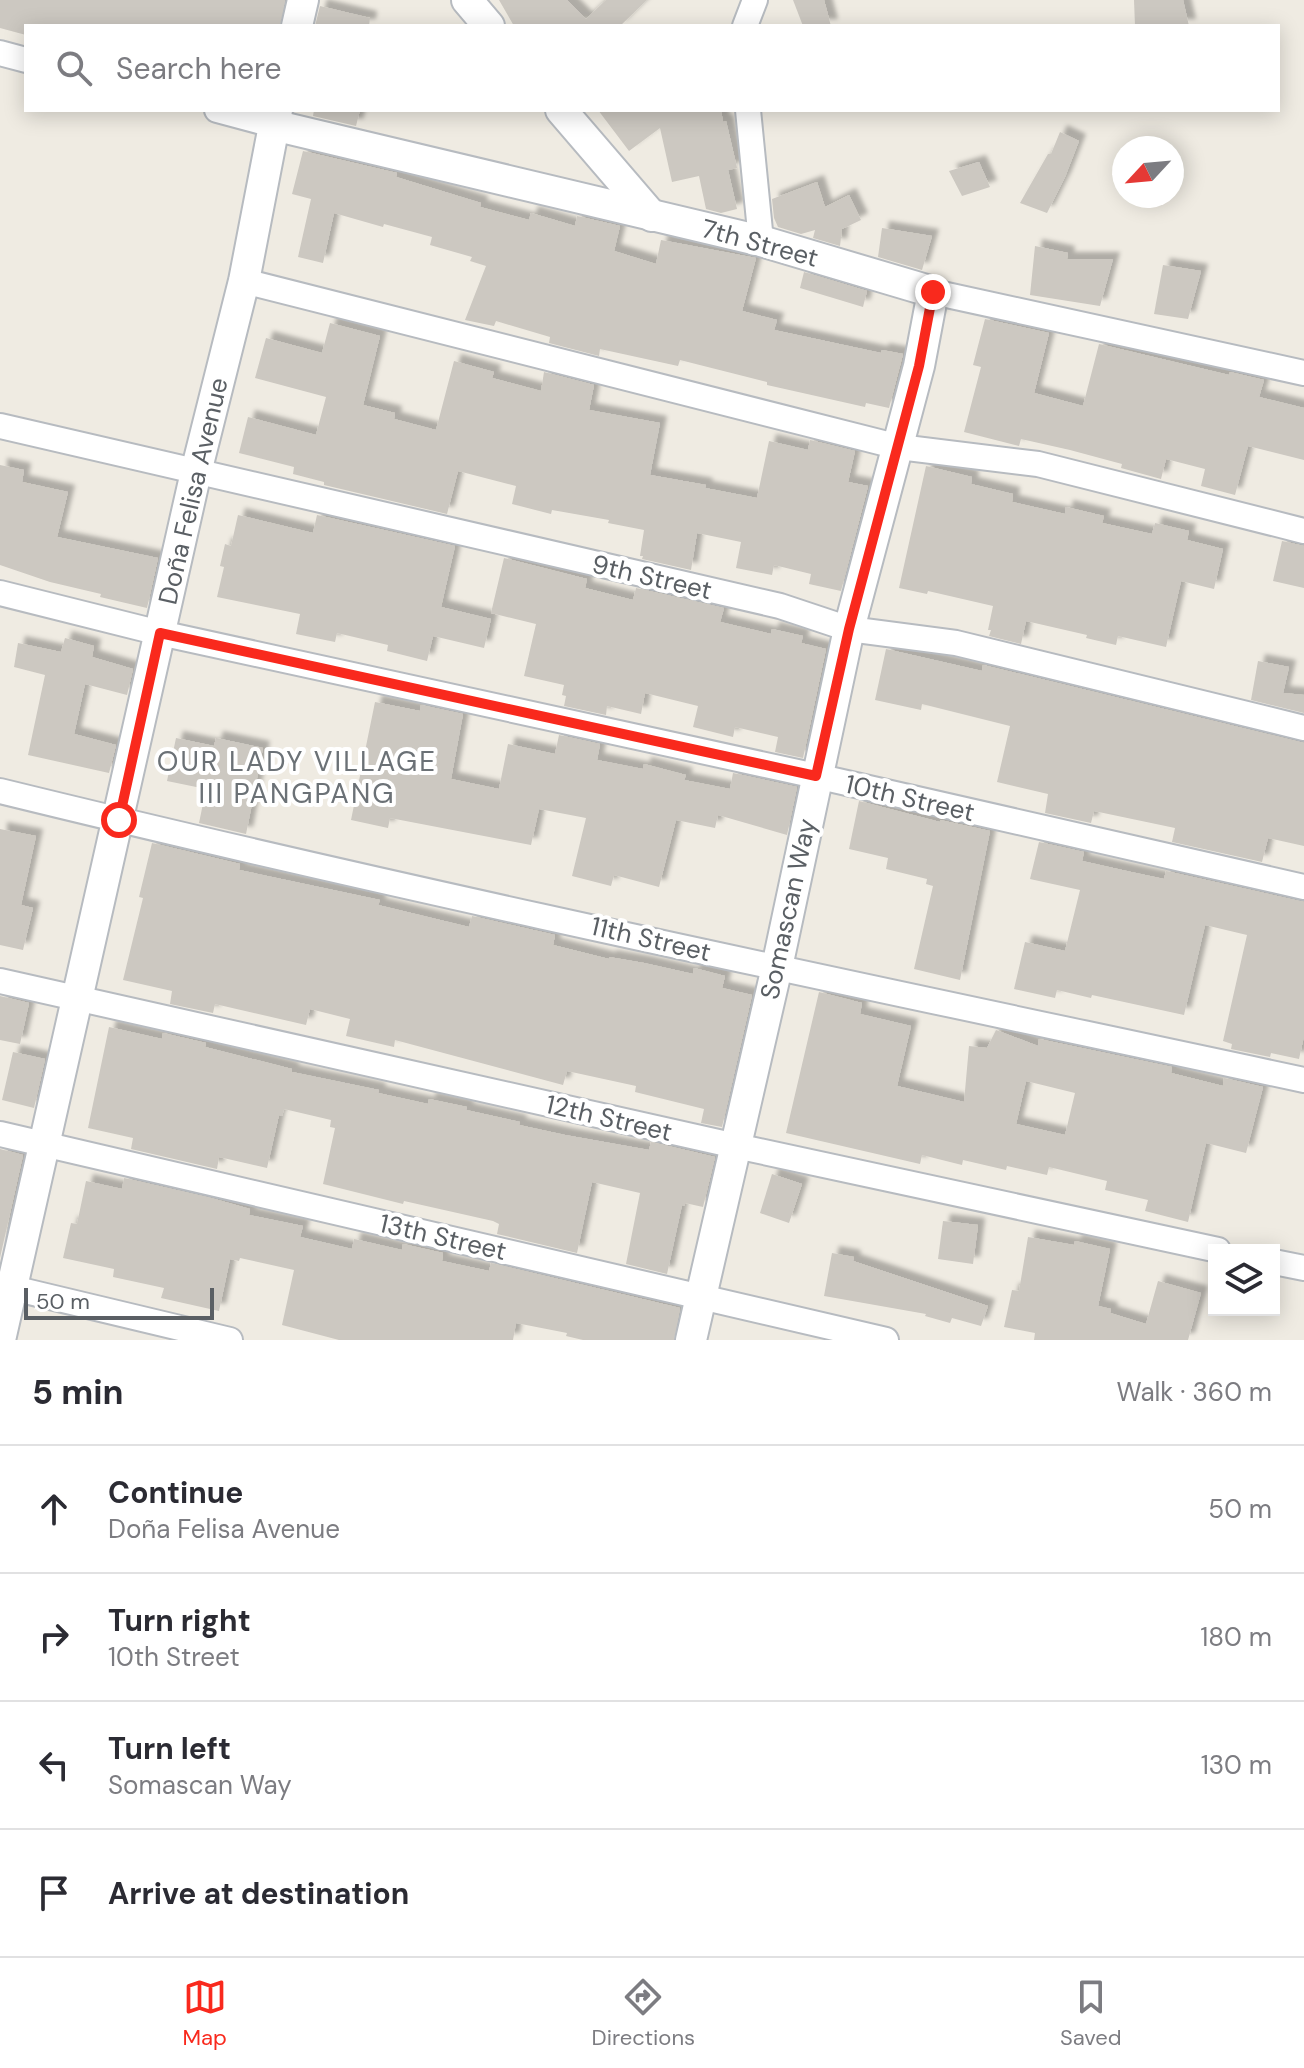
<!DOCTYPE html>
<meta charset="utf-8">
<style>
body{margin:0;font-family:"DM Sans",sans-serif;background:#f2f2f3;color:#2b2b33}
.controls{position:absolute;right:24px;bottom:24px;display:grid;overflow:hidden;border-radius:0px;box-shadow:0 4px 20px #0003}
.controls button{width:72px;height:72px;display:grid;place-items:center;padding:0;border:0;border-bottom:2px solid #e1e1e2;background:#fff;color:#2b2b33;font:40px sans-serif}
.compass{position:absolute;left:1112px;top:136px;width:72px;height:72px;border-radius:50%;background:#fff;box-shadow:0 4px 20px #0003;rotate:244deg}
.scale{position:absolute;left:24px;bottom:20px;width:190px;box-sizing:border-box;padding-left:8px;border:4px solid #5a5f64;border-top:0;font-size:22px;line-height:28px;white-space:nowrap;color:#5a5f64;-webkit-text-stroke:6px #fff;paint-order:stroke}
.stop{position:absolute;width:24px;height:24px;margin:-18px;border:6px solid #f9291d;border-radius:50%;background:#fff}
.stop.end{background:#f9291d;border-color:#fff;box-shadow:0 2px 8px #0008}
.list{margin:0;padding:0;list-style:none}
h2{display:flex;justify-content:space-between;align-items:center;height:104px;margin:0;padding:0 32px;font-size:34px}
h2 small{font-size:26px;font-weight:400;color:#7c7c81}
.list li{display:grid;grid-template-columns:52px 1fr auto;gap:24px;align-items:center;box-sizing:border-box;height:128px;padding:0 32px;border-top:2px solid #e1e1e2}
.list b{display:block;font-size:30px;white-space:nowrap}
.list p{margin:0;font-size:26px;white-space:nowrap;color:#7c7c81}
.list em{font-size:26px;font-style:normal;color:#7c7c81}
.icon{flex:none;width:44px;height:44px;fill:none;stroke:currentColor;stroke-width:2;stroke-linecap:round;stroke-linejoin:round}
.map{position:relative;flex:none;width:1304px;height:1340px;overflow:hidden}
.search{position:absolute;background:#fff;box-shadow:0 4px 20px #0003;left:24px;right:24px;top:24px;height:88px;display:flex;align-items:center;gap:20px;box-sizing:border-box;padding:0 28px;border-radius:0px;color:#7c7c81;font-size:30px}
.sheet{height:616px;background:#fff}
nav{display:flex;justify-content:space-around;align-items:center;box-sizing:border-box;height:112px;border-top:2px solid #e1e1e2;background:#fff;font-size:22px;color:#7c7c81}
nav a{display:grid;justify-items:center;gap:4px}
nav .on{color:#f9291d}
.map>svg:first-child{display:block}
</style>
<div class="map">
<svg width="1304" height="1340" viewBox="0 0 1304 1340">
<defs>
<filter id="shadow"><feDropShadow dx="7" dy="-7" stdDeviation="2" flood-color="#0004"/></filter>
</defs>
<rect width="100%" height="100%" fill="#efebe2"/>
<g fill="#ccc8c1" fill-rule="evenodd" filter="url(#shadow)">
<path d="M 0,0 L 285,0 L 280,26 L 26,26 L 26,35 L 0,28 Z"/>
<path d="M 499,0 L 567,0 L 586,19 L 606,0 L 647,0 L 620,26 L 514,26 Z"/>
<path d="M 793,0 L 824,0 L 831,26 L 803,26 Z"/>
<path d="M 1134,0 L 1183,0 L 1189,26 L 1135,26 Z"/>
<path d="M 320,6 L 370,18 L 369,26 L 315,26 Z"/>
<path d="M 314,110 L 360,110 L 356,126 L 313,116 Z"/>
<path d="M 598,110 L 721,110 L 723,122 L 726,121 L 737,168 L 728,170 L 737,209 L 721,213 L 706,209 L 699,176 L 672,182 L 660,128 L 629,151 Z"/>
<path d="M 1060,132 L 1079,141 L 1065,177 L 1047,213 L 1020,203 L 1048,154 L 1051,154 Z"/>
<path d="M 303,151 L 397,173 L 396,177 L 481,203 L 480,207 L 529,220 L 531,213 L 575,226 L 577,216 L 620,226 L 614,251 L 656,264 L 661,240 L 756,258 L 742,311 L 777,320 L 774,330 L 881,353 L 882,350 L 903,354 L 889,408 L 866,403 L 865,407 L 767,385 L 767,382 L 680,360 L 678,366 L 600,349 L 599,356 L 549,343 L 550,337 L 496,321 L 494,326 L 465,320 L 486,266 L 470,261 L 472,257 L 430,245 L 432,237 L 384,224 L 383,227 L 334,213 L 323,263 L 298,257 L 311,199 L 292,194 Z"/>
<path d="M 979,162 L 990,187 L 962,196 L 949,171 Z"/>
<path d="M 817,182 L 825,207 L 849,195 L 861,220 L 842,229 L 840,246 L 813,238 L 815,230 L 801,234 L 778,227 L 774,218 L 772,199 Z"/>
<path d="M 882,228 L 932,236 L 922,270 L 878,257 Z"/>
<path d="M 1035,246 L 1068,253 L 1067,259 L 1113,259 L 1100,306 L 1030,295 Z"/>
<path d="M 1163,265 L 1201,271 L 1188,319 L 1154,314 Z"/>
<path d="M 804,272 L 867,291 L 863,307 L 800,288 Z"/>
<path d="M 985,319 L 1049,333 L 1034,393 L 1083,406 L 1099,344 L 1229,375 L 1230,372 L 1264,380 L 1259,397 L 1304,408 L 1304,460 L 1248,446 L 1235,495 L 1201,486 L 1205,469 L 1166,459 L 1161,479 L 1121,468 L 1122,464 L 1070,450 L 1021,439 L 1019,446 L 964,432 L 981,367 L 973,365 Z"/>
<path d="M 330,323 L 380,336 L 363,405 L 395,413 L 394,419 L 436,430 L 454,361 L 494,372 L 492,378 L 541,391 L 544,372 L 594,385 L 589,410 L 660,423 L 650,475 L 706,485 L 705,488 L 757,498 L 769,441 L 808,450 L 810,440 L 855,451 L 848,482 L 868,486 L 841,591 L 809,584 L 811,574 L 774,565 L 772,575 L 736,568 L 741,542 L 697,533 L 691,570 L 642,559 L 643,556 L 640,556 L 644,530 L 608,523 L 609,520 L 552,510 L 551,514 L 512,504 L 516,486 L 458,471 L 447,514 L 324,485 L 324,482 L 293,474 L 294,467 L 239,453 L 248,417 L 316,435 L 326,397 L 255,378 L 266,338 L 322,353 Z"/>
<path d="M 0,465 L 24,470 L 22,482 L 68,492 L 57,537 L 158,558 L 147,608 L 100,597 L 101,594 L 50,582 L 0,565 Z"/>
<path d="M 926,466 L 972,477 L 971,484 L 1013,494 L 1012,502 L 1065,514 L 1066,507 L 1104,516 L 1102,523 L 1152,534 L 1155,523 L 1189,531 L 1187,540 L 1223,549 L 1214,589 L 1181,581 L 1166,647 L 1118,636 L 1116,645 L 1086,638 L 1087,635 L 1026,621 L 1021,644 L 989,636 L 991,630 L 988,630 L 993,606 L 928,591 L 927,594 L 899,588 Z"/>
<path d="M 238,515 L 313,533 L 317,515 L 455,546 L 441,607 L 491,619 L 484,648 L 433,636 L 427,661 L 387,651 L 388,645 L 337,633 L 335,642 L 296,634 L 300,614 L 217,597 L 224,567 L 220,566 L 225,544 L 231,546 Z"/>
<path d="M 1282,541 L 1304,546 L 1304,588 L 1273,581 Z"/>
<path d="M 504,558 L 587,579 L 585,588 L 633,600 L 636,588 L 724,608 L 720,622 L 771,634 L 772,629 L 803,636 L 801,643 L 826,649 L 803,758 L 775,752 L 778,737 L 735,727 L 733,737 L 693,727 L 698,706 L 645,693 L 641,714 L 607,706 L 606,715 L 564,706 L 566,696 L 562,695 L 564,685 L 524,676 L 536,624 L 491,613 Z"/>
<path d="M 65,638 L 94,646 L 92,657 L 133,669 L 127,695 L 85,684 L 74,734 L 116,745 L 109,773 L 28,755 L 45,675 L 14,667 L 18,643 L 61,652 Z"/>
<path d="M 886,649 L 982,671 L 983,665 L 1304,743 L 1304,846 L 1268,838 L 1262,862 L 1172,842 L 1175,828 L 1094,811 L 1091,823 L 1045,813 L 1048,794 L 997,782 L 1010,726 L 922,704 L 921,710 L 875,700 Z"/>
<path d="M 1258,661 L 1289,667 L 1283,693 L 1304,695 L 1304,713 L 1251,700 Z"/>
<path d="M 375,702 L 420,711 L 421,705 L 463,714 L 451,779 L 499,789 L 508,744 L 555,754 L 559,735 L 600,744 L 597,760 L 643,769 L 644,764 L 686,775 L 684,780 L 730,789 L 733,773 L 797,787 L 787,835 L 718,815 L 715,828 L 676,820 L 659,887 L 614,875 L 611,886 L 572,876 L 586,818 L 539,809 L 531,845 L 390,818 L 388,828 L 351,820 Z"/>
<path d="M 176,738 L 214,746 L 216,738 L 263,748 L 246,834 L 199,823 L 206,789 L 167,781 Z"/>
<path d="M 859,801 L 940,822 L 940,820 L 990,831 L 960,980 L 914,969 L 933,886 L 926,884 L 927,879 L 886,869 L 888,858 L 849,849 Z"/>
<path d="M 0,829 L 36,836 L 21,905 L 33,908 L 23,950 L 0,945 Z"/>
<path d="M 1039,842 L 1084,852 L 1082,861 L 1131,872 L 1164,879 L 1166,871 L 1304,902 L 1304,1036 L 1299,1059 L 1271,1053 L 1270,1057 L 1231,1049 L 1232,1044 L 1223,1041 L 1247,935 L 1205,925 L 1184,1015 L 1092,995 L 1091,998 L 1057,990 L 1055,998 L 1014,989 L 1025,942 L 1065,951 L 1080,890 L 1030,879 Z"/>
<path d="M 152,843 L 240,864 L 239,870 L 380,900 L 378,905 L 469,927 L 472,916 L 555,935 L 553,945 L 609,959 L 609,957 L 644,963 L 693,974 L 694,968 L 725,976 L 722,988 L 752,995 L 722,1127 L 701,1123 L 704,1109 L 635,1092 L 636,1086 L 567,1071 L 563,1085 L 395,1040 L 394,1047 L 346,1036 L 350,1019 L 310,1009 L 306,1025 L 215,1004 L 213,1013 L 170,1004 L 172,991 L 123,980 L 143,898 L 139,897 Z"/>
<path d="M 819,992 L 862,1003 L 860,1014 L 911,1026 L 897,1086 L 964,1102 L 969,1046 L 987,1048 L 996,1030 L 1038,1046 L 1039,1039 L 1172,1067 L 1171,1073 L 1223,1086 L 1224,1078 L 1263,1087 L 1246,1153 L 1206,1143 L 1188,1222 L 1145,1211 L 1148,1200 L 1105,1190 L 1107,1181 L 1049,1167 L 1047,1175 L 1007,1166 L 1006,1170 L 963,1160 L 962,1165 L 922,1155 L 920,1164 L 786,1133 ZM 1026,1081 L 1075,1093 L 1065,1135 L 1016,1124 Z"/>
<path d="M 0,996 L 29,1003 L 20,1044 L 0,1040 Z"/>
<path d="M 109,1027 L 162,1039 L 163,1033 L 206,1043 L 205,1047 L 292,1069 L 292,1072 L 379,1090 L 378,1093 L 428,1104 L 429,1099 L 467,1107 L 466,1110 L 520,1122 L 519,1125 L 565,1135 L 649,1150 L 651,1142 L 715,1157 L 703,1207 L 685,1203 L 685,1206 L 682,1205 L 667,1274 L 626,1264 L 640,1193 L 592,1182 L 577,1253 L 497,1234 L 499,1224 L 493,1221 L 404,1201 L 403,1204 L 323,1184 L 335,1128 L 330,1127 L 331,1120 L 284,1109 L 282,1116 L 279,1115 L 267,1168 L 219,1157 L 217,1169 L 131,1149 L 133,1138 L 88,1128 Z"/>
<path d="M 13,1052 L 45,1059 L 34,1108 L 2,1100 Z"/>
<path d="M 0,1149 L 23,1155 L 0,1258 Z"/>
<path d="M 772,1174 L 802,1184 L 789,1223 L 760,1213 Z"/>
<path d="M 124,1178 L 211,1198 L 250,1209 L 249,1215 L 303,1226 L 300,1237 L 352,1249 L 354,1239 L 402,1250 L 403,1244 L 443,1253 L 442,1261 L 489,1271 L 491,1263 L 680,1308 L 674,1340 L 583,1340 L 566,1336 L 567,1333 L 516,1323 L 513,1340 L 339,1340 L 282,1325 L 294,1270 L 240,1258 L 239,1261 L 230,1259 L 219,1311 L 161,1298 L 164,1288 L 113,1277 L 114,1269 L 63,1258 L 71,1223 L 77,1224 L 86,1181 L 122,1189 Z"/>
<path d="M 943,1221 L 978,1225 L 973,1264 L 938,1259 Z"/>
<path d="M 1028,1237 L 1074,1245 L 1075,1241 L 1110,1249 L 1098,1306 L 1111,1309 L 1110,1313 L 1146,1324 L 1158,1281 L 1201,1293 L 1188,1340 L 1034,1340 L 1035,1333 L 1004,1327 L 1012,1290 L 1019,1291 Z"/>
<path d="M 832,1253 L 854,1257 L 853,1261 L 988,1306 L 981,1326 L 952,1318 L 950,1323 L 925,1316 L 926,1314 L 824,1296 Z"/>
</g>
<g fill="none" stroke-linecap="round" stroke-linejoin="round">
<defs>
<g id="minor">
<path d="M 745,26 L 755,0"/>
<path d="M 0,53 L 26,60"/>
<path d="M 217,110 L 273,125"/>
<path d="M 748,110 L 761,241"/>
<path d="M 244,281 L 899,447 L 1038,464 L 1304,531"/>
<path d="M 933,292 L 1304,373"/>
<path d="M 0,426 L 780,606 L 849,629 L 956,643 L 1304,728"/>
<path d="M 0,593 L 160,633 L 816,776 L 1304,887"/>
<path d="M 0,791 C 432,897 869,987 1304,1080"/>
<path d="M 0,981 L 736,1146 L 1218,1250"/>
<path d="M 0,1134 L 886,1340"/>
<path d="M 1274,1262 L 1304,1268"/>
<path d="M 0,1285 L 230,1340"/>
</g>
<g id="tertiary">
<path d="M 467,0 L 489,26"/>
<path d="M 297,26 L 303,0"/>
<path d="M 561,110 L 652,216"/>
<path d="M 273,125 L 761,241 L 933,292 L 919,366 L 849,629 L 777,967 L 691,1340"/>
<path d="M 0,1340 L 196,472 L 244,281 L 277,110"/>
</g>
</defs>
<use href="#minor" stroke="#b7bbc0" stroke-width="28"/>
<use href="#tertiary" stroke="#b7bbc0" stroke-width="34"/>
<use href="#minor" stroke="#fff" stroke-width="24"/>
<use href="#tertiary" stroke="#fff" stroke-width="30"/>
</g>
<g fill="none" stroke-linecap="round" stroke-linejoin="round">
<path stroke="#f9291d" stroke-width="10" d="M 119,820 L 160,633 L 816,776 L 849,629 L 919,366 L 933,292"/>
</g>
<g text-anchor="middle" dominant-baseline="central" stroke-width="8" stroke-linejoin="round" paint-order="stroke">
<g font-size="26" fill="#5a5f64" stroke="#fff">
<text transform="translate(760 243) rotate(15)">7th Street</text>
<text transform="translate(193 491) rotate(-77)">Doña Felisa Avenue</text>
<text transform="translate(652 577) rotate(13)">9th Street</text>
<text transform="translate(910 798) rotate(13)">10th Street</text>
<text transform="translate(788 909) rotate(-78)">Somascan Way</text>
<text transform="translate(651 939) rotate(13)">11th Street</text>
<text transform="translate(609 1118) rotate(13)">12th Street</text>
<text transform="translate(443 1237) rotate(13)">13th Street</text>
</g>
<g font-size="28" letter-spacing="2" fill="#6b7176" stroke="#fff">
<text x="297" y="761">OUR LADY VILLAGE<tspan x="297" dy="32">III PANGPANG</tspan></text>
</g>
</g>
</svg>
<div class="controls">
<button><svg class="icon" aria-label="layers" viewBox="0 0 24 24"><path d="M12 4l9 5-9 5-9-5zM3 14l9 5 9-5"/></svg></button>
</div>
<svg class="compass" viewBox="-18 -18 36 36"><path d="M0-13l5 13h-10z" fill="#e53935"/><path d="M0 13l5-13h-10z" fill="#7c7c81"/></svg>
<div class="scale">50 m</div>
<div class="stop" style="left:119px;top:820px"></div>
<div class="stop end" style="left:933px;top:292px"></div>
<div class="search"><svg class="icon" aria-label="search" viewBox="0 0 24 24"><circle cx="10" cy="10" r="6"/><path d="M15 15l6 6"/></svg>Search here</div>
</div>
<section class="sheet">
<h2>5 min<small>Walk · 360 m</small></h2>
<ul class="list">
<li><svg class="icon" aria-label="ahead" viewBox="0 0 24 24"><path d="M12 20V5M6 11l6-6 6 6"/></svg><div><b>Continue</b><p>Doña Felisa Avenue</p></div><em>50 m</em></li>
<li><svg class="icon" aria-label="right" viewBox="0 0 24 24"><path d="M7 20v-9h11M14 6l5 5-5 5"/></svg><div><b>Turn right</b><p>10th Street</p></div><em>180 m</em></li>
<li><svg class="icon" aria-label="left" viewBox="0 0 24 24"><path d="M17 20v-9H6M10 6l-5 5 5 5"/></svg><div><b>Turn left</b><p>Somascan Way</p></div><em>130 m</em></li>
<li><svg class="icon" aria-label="arrive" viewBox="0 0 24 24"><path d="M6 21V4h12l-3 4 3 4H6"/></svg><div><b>Arrive at destination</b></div></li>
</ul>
</section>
<nav>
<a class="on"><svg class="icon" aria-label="map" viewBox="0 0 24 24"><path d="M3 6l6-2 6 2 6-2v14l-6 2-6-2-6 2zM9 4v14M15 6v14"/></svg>Map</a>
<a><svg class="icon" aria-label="directions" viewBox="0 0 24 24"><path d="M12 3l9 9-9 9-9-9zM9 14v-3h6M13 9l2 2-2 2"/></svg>Directions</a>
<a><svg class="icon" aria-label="saved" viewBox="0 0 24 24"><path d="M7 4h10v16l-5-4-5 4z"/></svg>Saved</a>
</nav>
